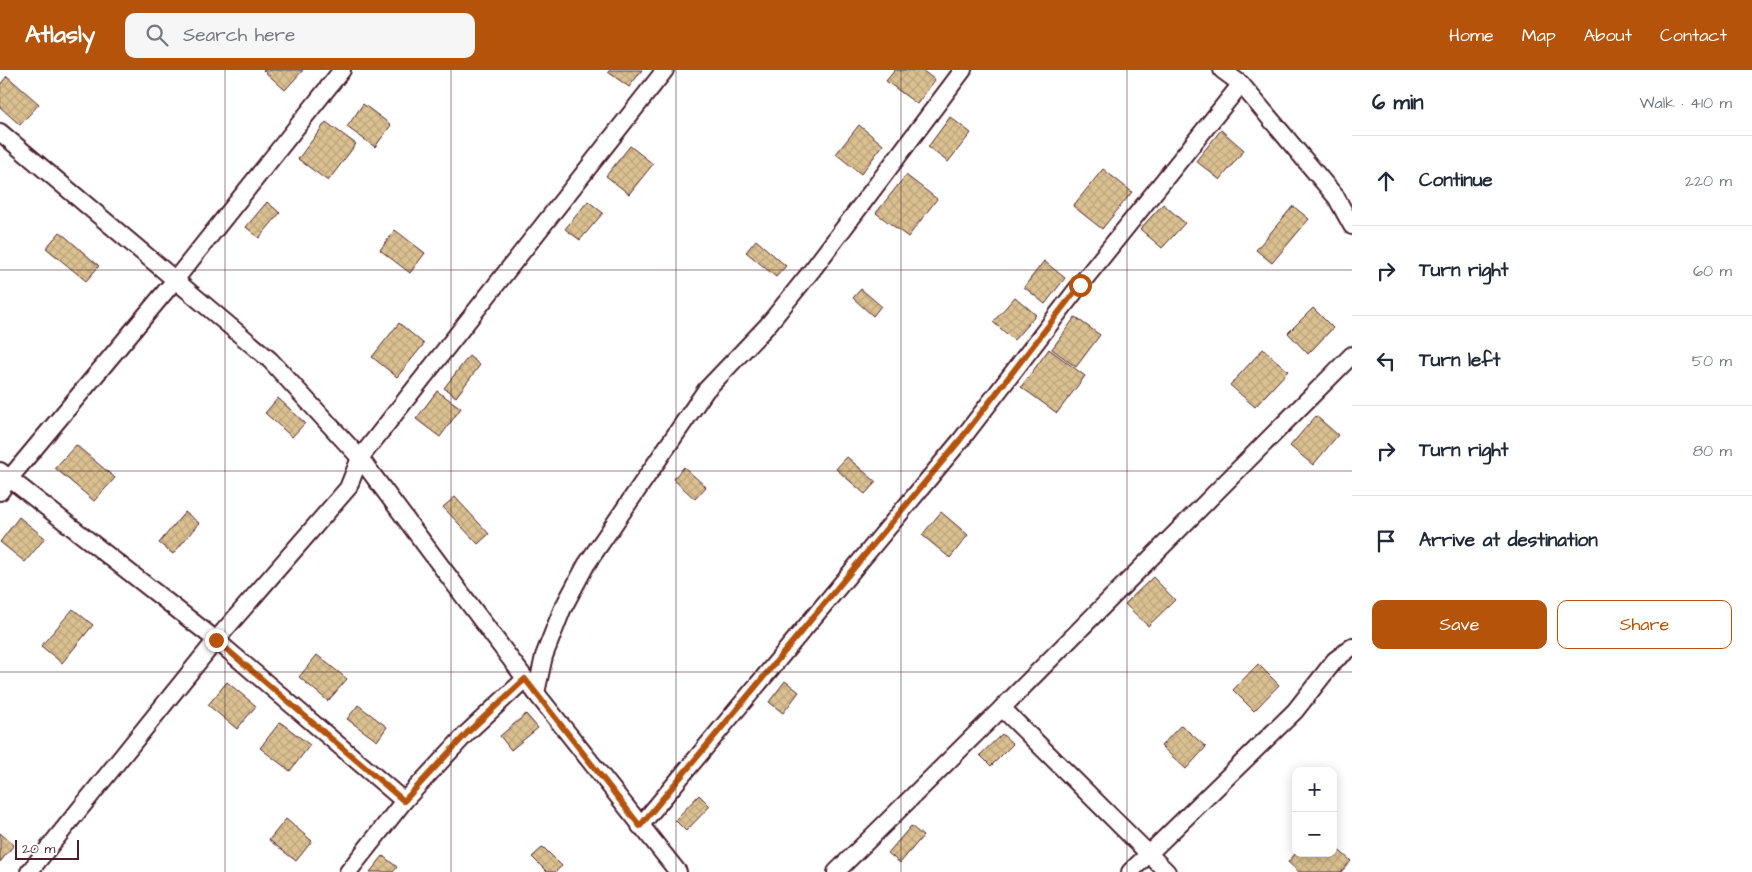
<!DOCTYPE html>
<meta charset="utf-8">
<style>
body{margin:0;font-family:"Architects Daughter",sans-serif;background:#f6f6f7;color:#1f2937}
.controls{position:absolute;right:15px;bottom:15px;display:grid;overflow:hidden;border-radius:10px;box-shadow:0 2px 12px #0003}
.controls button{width:45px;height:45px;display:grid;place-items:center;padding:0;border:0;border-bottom:1px solid #e0e1e3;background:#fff;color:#1f2937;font:25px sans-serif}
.scale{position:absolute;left:15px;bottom:12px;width:64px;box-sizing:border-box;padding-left:5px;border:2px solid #4a1f2b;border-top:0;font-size:14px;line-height:18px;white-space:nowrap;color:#4a1f2b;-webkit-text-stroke:4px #fff;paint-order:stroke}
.stop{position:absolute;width:15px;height:15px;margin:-11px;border:4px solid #b45309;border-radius:50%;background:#fff}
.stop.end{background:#b45309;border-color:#fff;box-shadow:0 1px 5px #0008}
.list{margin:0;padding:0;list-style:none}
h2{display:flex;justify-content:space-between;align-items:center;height:65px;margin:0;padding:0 20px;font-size:21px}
h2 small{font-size:16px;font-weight:400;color:#747a83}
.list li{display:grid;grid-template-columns:32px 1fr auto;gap:15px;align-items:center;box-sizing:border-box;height:90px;padding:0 20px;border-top:1px solid #e0e1e3}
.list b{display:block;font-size:19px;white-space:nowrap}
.list em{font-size:16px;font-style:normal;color:#747a83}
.actions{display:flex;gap:10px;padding:15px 20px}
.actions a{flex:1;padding:11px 0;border:1px solid #b45309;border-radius:10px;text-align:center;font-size:18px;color:#b45309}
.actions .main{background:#b45309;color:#fff}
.icon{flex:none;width:28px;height:28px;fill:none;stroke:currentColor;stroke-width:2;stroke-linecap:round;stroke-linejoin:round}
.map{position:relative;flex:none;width:1352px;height:802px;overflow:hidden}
header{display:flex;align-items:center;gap:30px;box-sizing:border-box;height:70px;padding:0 25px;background:#b45309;color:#fff}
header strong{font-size:24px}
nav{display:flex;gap:28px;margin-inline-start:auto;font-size:18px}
.search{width:350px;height:45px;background:#f6f6f7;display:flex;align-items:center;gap:12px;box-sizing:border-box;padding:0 18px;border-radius:10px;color:#747a83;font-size:19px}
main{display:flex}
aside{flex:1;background:#fff}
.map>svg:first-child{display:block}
</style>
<header>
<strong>Atlasly</strong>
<div class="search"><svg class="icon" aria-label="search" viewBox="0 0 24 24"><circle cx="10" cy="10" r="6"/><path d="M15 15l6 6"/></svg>Search here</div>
<nav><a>Home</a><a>Map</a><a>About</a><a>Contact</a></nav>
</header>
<main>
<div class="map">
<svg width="1352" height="802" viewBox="0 0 1352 802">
<defs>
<pattern id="building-cross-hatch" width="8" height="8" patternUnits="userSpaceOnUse" patternTransform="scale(1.25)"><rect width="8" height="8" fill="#dbc191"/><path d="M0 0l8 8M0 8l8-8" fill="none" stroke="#bda57d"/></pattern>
</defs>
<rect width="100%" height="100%" fill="#fff"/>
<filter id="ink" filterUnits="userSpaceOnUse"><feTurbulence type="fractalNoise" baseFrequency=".02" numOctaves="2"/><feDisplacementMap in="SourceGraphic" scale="10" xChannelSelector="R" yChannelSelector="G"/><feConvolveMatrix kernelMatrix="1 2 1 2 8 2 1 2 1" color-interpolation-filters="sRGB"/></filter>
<g filter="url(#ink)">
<g fill="url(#building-cross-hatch)" stroke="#4a1f2b">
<path d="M 263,0 L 303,0 L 285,20 Z"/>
<path d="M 610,0 L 642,0 L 629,17 L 608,2 Z"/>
<path d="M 895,0 L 922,0 L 935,10 L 917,34 L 886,11 Z"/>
<path d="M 7,6 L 39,34 L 20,55 L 0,37 L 0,15 Z"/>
<path d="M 363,34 L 391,55 L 375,77 L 347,57 Z"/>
<path d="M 950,47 L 971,63 L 948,92 L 928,77 Z"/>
<path d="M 326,52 L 356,74 L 328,111 L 298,89 Z"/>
<path d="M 859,55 L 883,75 L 861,104 L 836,84 Z"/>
<path d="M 1221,60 L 1244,80 L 1220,110 L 1196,91 Z"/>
<path d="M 630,76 L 653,94 L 629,124 L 606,106 Z"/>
<path d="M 1103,99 L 1132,122 L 1102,159 L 1073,136 Z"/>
<path d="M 906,105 L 937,129 L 908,167 L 876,143 Z"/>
<path d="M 588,131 L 603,143 L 580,170 L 565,159 Z"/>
<path d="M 267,132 L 280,143 L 259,168 L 246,157 Z"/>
<path d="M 1163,134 L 1185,153 L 1162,178 L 1140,159 Z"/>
<path d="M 1293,136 L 1309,149 L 1272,193 L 1256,180 Z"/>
<path d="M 395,160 L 425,183 L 410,203 L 380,180 Z"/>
<path d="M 60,162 L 99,196 L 86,211 L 46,178 Z"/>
<path d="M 756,170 L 786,196 L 776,207 L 746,182 Z"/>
<path d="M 1044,191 L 1065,208 L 1045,234 L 1024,217 Z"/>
<path d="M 861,219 L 881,236 L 873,246 L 853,228 Z"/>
<path d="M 1015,227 L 1036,245 L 1014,270 L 993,252 Z"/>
<path d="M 1313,238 L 1333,258 L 1308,284 L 1288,263 Z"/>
<path d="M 1075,247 L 1100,265 L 1076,297 L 1052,279 Z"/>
<path d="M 399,253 L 424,274 L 397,307 L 372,287 Z"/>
<path d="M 1049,279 L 1085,306 L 1057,343 L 1021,317 Z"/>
<path d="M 1263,279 L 1288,301 L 1255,337 L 1230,315 Z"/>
<path d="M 469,286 L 480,295 L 456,327 L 444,318 Z"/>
<path d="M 437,321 L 461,338 L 440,367 L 416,349 Z"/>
<path d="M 278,328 L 305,353 L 292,367 L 265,343 Z"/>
<path d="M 1316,346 L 1338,365 L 1313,395 L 1290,376 Z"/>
<path d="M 76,375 L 115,408 L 94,431 L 55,398 Z"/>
<path d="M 847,387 L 876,412 L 865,424 L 836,399 Z"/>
<path d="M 684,397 L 706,417 L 695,429 L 673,409 Z"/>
<path d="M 455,427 L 489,464 L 478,474 L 443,437 Z"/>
<path d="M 185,442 L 199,453 L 173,484 L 159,473 Z"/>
<path d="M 941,442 L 968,465 L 950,488 L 922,465 Z"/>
<path d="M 19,447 L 45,468 L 25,492 L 0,472 Z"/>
<path d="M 1153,507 L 1175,530 L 1148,556 L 1125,534 Z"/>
<path d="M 73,539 L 93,555 L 62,593 L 41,576 Z"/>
<path d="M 317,585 L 347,609 L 328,631 L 299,607 Z"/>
<path d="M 1258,594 L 1279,615 L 1254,641 L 1233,620 Z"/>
<path d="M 785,611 L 799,622 L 783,643 L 769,632 Z"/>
<path d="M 227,612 L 256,636 L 237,659 L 208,635 Z"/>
<path d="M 358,635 L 387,657 L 377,671 L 347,649 Z"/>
<path d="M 526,644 L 538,658 L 511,680 L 500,666 Z"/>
<path d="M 280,652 L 310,675 L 290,701 L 260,678 Z"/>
<path d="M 1181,655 L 1206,677 L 1186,699 L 1161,676 Z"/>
<path d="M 1002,664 L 1013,674 L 991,696 L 980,685 Z"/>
<path d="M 699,725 L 710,736 L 686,761 L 675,750 Z"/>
<path d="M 286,749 L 312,771 L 296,791 L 269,770 Z"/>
<path d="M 911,756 L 923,766 L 900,793 L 888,783 Z"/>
<path d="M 0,763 L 14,775 L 0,792 Z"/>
<path d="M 1333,775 L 1351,791 L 1341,802 L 1299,802 L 1288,792 L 1296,783 L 1333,783 Z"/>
<path d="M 543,777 L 562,796 L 555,802 L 547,802 L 532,787 Z"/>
<path d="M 383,786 L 397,797 L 393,802 L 370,802 Z"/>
</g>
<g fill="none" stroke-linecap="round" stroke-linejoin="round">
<defs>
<g id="street">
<path d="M 1222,0 L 1241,14 L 1336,127 L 1352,156"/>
<path d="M 0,62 L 270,290 L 360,388 L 536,623 L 678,802"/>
<path d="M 0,401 L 216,570 L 404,731"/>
<path d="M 0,422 L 9,409 L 175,210 L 342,0"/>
<path d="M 536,623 L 544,586 L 562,540 L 586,495 L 706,320 L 767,256 L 813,199 L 963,0"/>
<path d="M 1002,638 L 1167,802"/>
<path d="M 640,756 L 961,370 L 1080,215 L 1241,14"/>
<path d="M 29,802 L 216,570 L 348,418 L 360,388 L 665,0"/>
<path d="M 348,802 L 404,731 L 467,663 L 525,609"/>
<path d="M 836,802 L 1002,638 L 1352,285"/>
<path d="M 1130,802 L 1295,641 L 1335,590 L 1352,577"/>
</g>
</defs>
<use href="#street" stroke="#4a1f2b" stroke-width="20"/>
<use href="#street" stroke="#fff" stroke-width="16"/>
</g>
</g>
<g fill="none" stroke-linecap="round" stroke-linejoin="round" filter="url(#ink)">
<path stroke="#b45309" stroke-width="6" d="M 216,570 L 404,731 L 467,663 L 525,609 L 640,756 L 960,370 L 1080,215"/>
</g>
<path fill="none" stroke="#4a1f2b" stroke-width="1" stroke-opacity="0.55" d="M 225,0 L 225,802M 451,0 L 451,802M 676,0 L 676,802M 901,0 L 901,802M 1127,0 L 1127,802M 0,200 L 1352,200M 0,401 L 1352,401M 0,602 L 1352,602"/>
</svg>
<div class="controls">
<button>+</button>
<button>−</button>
</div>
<div class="scale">20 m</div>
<div class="stop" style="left:1080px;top:215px"></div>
<div class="stop end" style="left:216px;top:570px"></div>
</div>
<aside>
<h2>6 min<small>Walk · 410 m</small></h2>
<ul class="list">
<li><svg class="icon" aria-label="ahead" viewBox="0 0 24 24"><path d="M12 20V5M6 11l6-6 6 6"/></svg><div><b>Continue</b></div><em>220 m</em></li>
<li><svg class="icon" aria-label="right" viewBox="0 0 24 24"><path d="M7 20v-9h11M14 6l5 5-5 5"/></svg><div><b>Turn right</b></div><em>60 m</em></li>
<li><svg class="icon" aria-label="left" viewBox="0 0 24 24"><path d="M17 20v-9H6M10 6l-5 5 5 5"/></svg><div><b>Turn left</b></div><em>50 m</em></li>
<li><svg class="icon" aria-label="right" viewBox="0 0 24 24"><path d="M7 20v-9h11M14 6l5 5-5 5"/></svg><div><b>Turn right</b></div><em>80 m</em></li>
<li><svg class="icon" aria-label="arrive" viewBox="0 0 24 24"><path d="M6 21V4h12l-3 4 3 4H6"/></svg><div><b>Arrive at destination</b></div></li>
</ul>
<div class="actions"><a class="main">Save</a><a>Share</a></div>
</aside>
</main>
